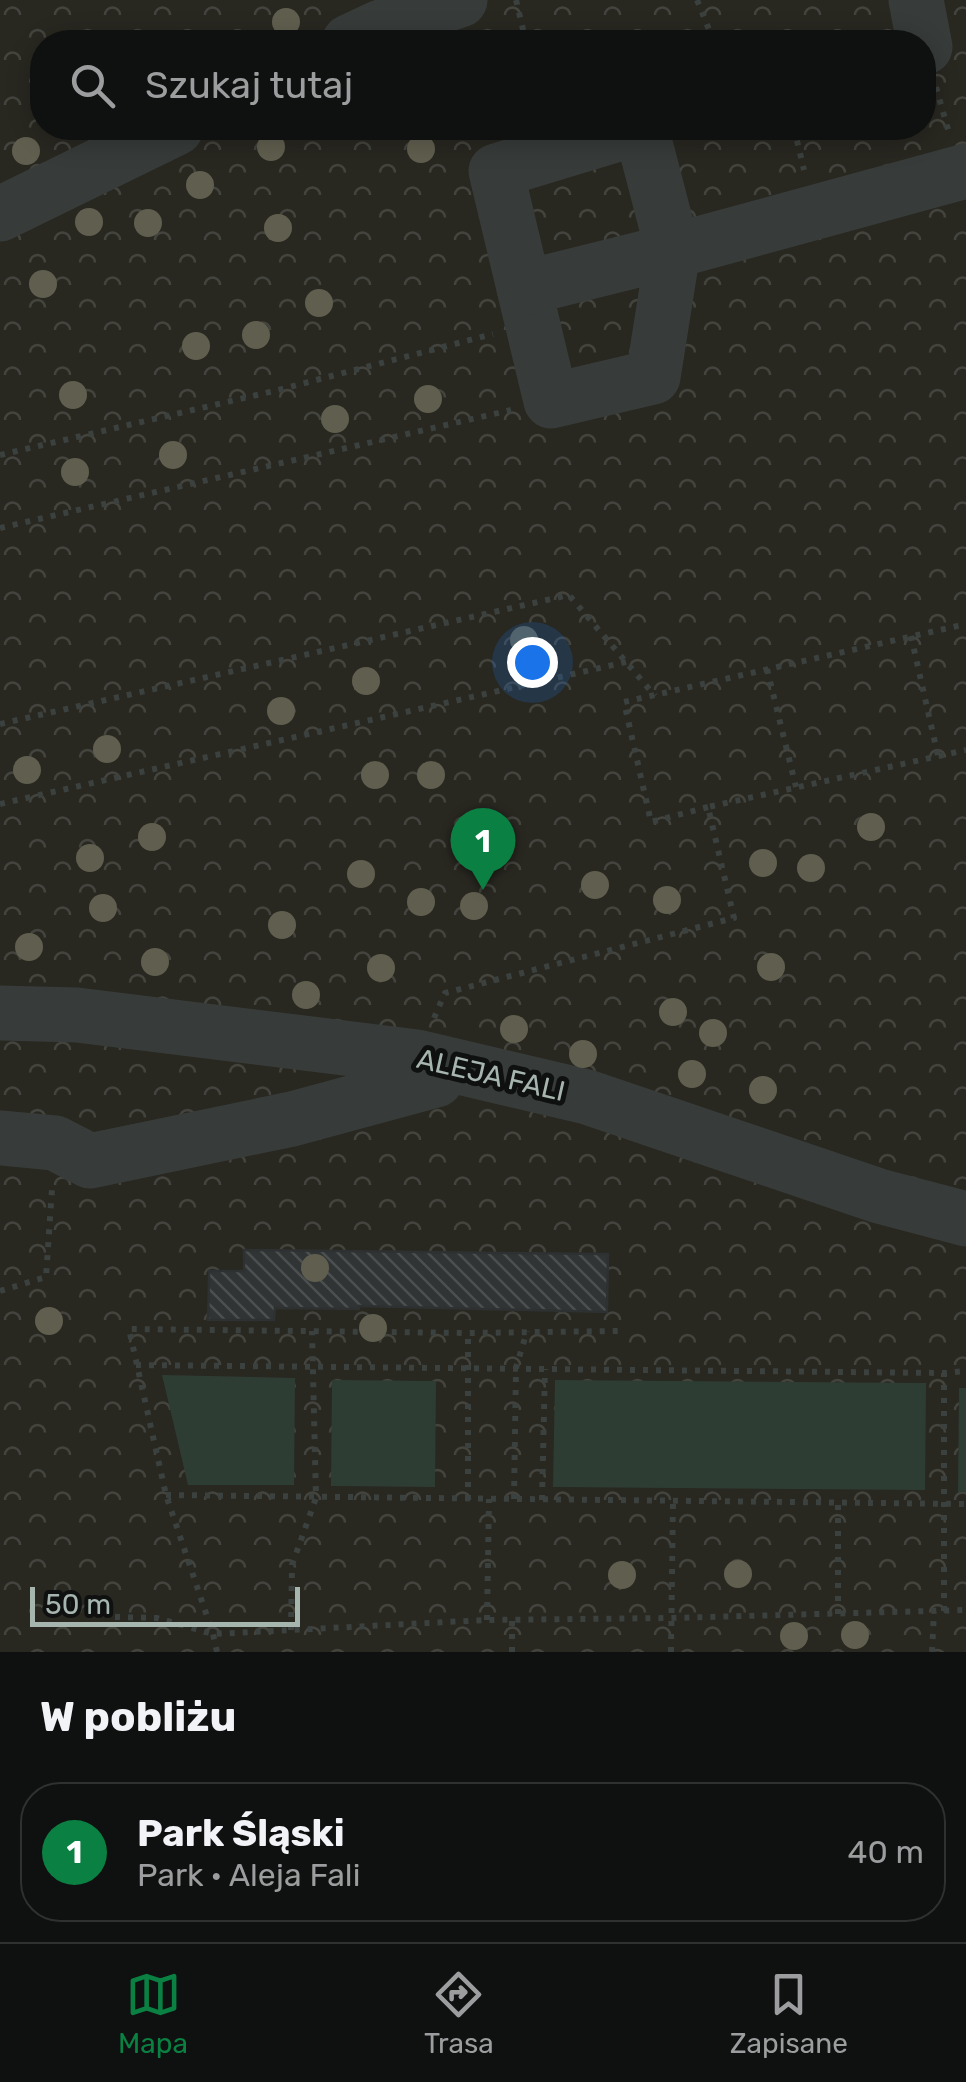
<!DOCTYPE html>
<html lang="pl">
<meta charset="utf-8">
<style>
body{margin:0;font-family:Rubik,sans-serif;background:#1d1e1e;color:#f1f3f6}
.scale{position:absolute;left:30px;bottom:25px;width:270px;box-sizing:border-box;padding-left:10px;border:5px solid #a6b5ae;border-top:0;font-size:28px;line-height:35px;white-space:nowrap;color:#a6b5ae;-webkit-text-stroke:8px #0f1010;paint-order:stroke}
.you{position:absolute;left:532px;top:662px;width:35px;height:35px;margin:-25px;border:8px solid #fff;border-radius:50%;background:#1a73e8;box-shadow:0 0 0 15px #1a73e833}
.badge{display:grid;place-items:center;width:65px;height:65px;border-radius:50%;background:#0b8043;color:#fff;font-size:32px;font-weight:700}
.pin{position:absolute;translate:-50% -82px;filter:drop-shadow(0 2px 5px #0008)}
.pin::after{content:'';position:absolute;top:52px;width:35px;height:30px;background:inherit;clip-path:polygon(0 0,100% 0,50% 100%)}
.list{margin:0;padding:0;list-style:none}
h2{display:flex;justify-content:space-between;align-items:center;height:130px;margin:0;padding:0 40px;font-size:42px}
h2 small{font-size:32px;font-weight:400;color:#9b9d9f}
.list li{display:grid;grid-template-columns:65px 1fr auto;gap:30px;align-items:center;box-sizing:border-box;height:140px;margin:0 20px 20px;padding:0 20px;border:2px solid #2f3030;border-radius:40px}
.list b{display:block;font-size:38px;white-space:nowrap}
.list p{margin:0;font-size:32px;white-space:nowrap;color:#9b9d9f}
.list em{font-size:32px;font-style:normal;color:#9b9d9f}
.icon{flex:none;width:55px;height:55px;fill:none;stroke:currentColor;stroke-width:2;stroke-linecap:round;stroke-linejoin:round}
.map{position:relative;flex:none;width:966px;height:1652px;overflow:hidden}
.search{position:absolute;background:#0f1010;box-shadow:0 5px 25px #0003;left:30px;right:30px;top:30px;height:110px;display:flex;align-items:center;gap:25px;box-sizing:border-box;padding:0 35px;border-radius:40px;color:#9b9d9f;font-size:38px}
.sheet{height:290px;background:#0f1010}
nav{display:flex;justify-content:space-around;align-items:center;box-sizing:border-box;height:140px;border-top:2px solid #2f3030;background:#0f1010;font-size:28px;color:#9b9d9f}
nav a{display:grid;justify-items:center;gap:5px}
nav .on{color:#0b8043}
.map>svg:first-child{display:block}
</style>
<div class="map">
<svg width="966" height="1652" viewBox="0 0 966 1652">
<defs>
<pattern id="park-crowns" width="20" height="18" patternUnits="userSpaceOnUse" patternTransform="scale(2.5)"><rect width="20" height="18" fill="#282720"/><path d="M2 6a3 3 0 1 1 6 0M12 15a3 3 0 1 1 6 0" fill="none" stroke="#44443e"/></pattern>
<pattern id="building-back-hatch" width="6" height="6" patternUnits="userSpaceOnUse" patternTransform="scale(2.5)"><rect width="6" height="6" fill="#313434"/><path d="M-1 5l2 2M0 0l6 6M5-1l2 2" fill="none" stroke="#4c4f4f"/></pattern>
</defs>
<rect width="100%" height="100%" fill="#141515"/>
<path fill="url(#park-crowns)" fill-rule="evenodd" d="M 0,0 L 966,0 L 966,1652 L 0,1652 ZM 42,42 L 924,42 L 924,128 L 42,128 Z"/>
<g fill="#2e3d33">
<path d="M 162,1375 L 295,1378 L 294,1485 L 188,1485 Z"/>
<path d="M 332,1380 L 436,1381 L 435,1487 L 331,1486 Z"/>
<path d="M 555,1380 L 926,1383 L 925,1490 L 553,1487 Z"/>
<path d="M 959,1388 L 966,1388 L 966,1492 L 958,1492 Z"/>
</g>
<path fill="url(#building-back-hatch)" stroke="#2e3131" stroke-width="2.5" d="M 244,1250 L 608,1254 L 607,1312 L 359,1306 L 359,1309 L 275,1308 L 274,1320 L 208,1320 L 209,1271 L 244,1271 Z"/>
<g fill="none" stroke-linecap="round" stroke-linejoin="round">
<g stroke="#3b413e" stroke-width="6" stroke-dasharray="5 8" stroke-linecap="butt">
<path d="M 516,0 L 526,42"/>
<path d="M 697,0 L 714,42"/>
<path d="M 936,87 L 949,133"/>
<path d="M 794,128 L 804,170"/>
<path d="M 0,455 L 274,391 L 493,334"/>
<path d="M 0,528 L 511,410"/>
<path d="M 911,636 L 938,756"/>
<path d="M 767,669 L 796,787"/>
<path d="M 0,724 L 569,595 L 655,696"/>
<path d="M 0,804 L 626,662"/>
<path d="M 708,807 L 651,822 L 624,702 L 966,624"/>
<path d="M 434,1018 L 445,993 L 734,918 L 708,807 L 966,750"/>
<path d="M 0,1291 L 46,1277 L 52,1189"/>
<path d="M 136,1365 L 944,1373 L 966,1371"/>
<path d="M 166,1495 L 966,1504"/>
<path d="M 514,1499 L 516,1368 L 527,1331"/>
<path d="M 468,1500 L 468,1333"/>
<path d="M 542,1500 L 545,1369"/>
<path d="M 944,1611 L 944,1373"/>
<path d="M 838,1614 L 838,1501"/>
<path d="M 115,1617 L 157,1618 L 213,1634 L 487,1620 L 671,1618 L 966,1610"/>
<path d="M 487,1620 L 489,1499"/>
<path d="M 291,1630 L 292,1565 L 316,1498 L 312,1331"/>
<path d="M 217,1652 L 213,1634 L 166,1495 L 129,1329 L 468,1333 L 618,1331"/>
<path d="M 512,1652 L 512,1621"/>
<path d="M 671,1652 L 673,1500"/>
<path d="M 932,1652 L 934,1612"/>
</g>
<g stroke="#373c3a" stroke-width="55">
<path d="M 916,0 L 925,47"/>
<path d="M 349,42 L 381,27 L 460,0"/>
<path d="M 638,128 L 496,171 L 551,401 L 653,377 L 673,251 L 641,128"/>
<path d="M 0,214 L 176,128"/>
<path d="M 524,288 L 673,251 L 966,171"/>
<path d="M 0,1013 L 77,1015 L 417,1057 L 587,1097 L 879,1196 L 966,1219"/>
<path d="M 0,1138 L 55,1143 L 90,1161 L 292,1119 L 436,1080 L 419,1059"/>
</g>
</g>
<g fill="#605f4f">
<circle cx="286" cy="22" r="14"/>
<circle cx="271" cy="147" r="14"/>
<circle cx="421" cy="149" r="14"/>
<circle cx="26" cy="151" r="14"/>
<circle cx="200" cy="185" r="14"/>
<circle cx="89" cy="222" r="14"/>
<circle cx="148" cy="223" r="14"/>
<circle cx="278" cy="228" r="14"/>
<circle cx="43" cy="284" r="14"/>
<circle cx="319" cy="303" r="14"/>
<circle cx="256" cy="335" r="14"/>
<circle cx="196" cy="346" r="14"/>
<circle cx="73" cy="395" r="14"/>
<circle cx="428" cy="399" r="14"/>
<circle cx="335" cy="419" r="14"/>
<circle cx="173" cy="455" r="14"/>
<circle cx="75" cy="472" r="14"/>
<circle cx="524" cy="640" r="14"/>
<circle cx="366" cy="681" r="14"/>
<circle cx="281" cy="711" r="14"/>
<circle cx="107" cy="749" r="14"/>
<circle cx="27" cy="770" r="14"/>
<circle cx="375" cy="775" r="14"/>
<circle cx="431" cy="775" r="14"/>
<circle cx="871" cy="827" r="14"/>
<circle cx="152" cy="837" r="14"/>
<circle cx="90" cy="858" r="14"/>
<circle cx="763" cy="863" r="14"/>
<circle cx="811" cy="868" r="14"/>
<circle cx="361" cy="874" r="14"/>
<circle cx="595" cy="885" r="14"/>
<circle cx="667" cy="900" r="14"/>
<circle cx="421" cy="902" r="14"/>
<circle cx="474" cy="906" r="14"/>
<circle cx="103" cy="908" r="14"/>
<circle cx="282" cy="925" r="14"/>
<circle cx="29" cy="947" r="14"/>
<circle cx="155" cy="962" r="14"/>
<circle cx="771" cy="967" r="14"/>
<circle cx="381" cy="968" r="14"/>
<circle cx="306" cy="995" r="14"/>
<circle cx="673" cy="1012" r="14"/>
<circle cx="514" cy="1029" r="14"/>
<circle cx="713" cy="1033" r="14"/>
<circle cx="583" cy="1054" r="14"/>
<circle cx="692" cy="1074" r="14"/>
<circle cx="763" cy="1090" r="14"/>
<circle cx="315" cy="1268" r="14"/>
<circle cx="49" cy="1321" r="14"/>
<circle cx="373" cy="1328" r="14"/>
<circle cx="738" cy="1574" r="14"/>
<circle cx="622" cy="1575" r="14"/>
<circle cx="855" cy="1635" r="14"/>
<circle cx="794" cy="1636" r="14"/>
</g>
<g text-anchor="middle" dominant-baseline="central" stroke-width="10" stroke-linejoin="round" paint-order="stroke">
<g font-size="28" fill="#a6b5ae" stroke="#0f1010">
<text transform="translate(491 1075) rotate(13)">ALEJA FALI</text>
</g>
</g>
</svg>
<div class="scale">50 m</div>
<div class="you"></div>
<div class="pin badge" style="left:483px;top:890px">1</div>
<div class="search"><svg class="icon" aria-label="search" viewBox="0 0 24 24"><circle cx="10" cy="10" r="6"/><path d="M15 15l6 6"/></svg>Szukaj tutaj</div>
</div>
<section class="sheet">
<h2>W pobliżu<small></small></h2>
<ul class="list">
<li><span class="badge">1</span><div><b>Park Śląski</b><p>Park · Aleja Fali</p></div><em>40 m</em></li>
</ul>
</section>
<nav>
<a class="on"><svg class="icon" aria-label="map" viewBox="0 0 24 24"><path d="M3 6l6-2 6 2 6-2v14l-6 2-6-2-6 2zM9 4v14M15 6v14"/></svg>Mapa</a>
<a><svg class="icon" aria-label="directions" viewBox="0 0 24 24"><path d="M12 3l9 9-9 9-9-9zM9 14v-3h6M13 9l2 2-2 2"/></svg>Trasa</a>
<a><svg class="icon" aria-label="saved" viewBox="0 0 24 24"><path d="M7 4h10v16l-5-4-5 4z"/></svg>Zapisane</a>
</nav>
